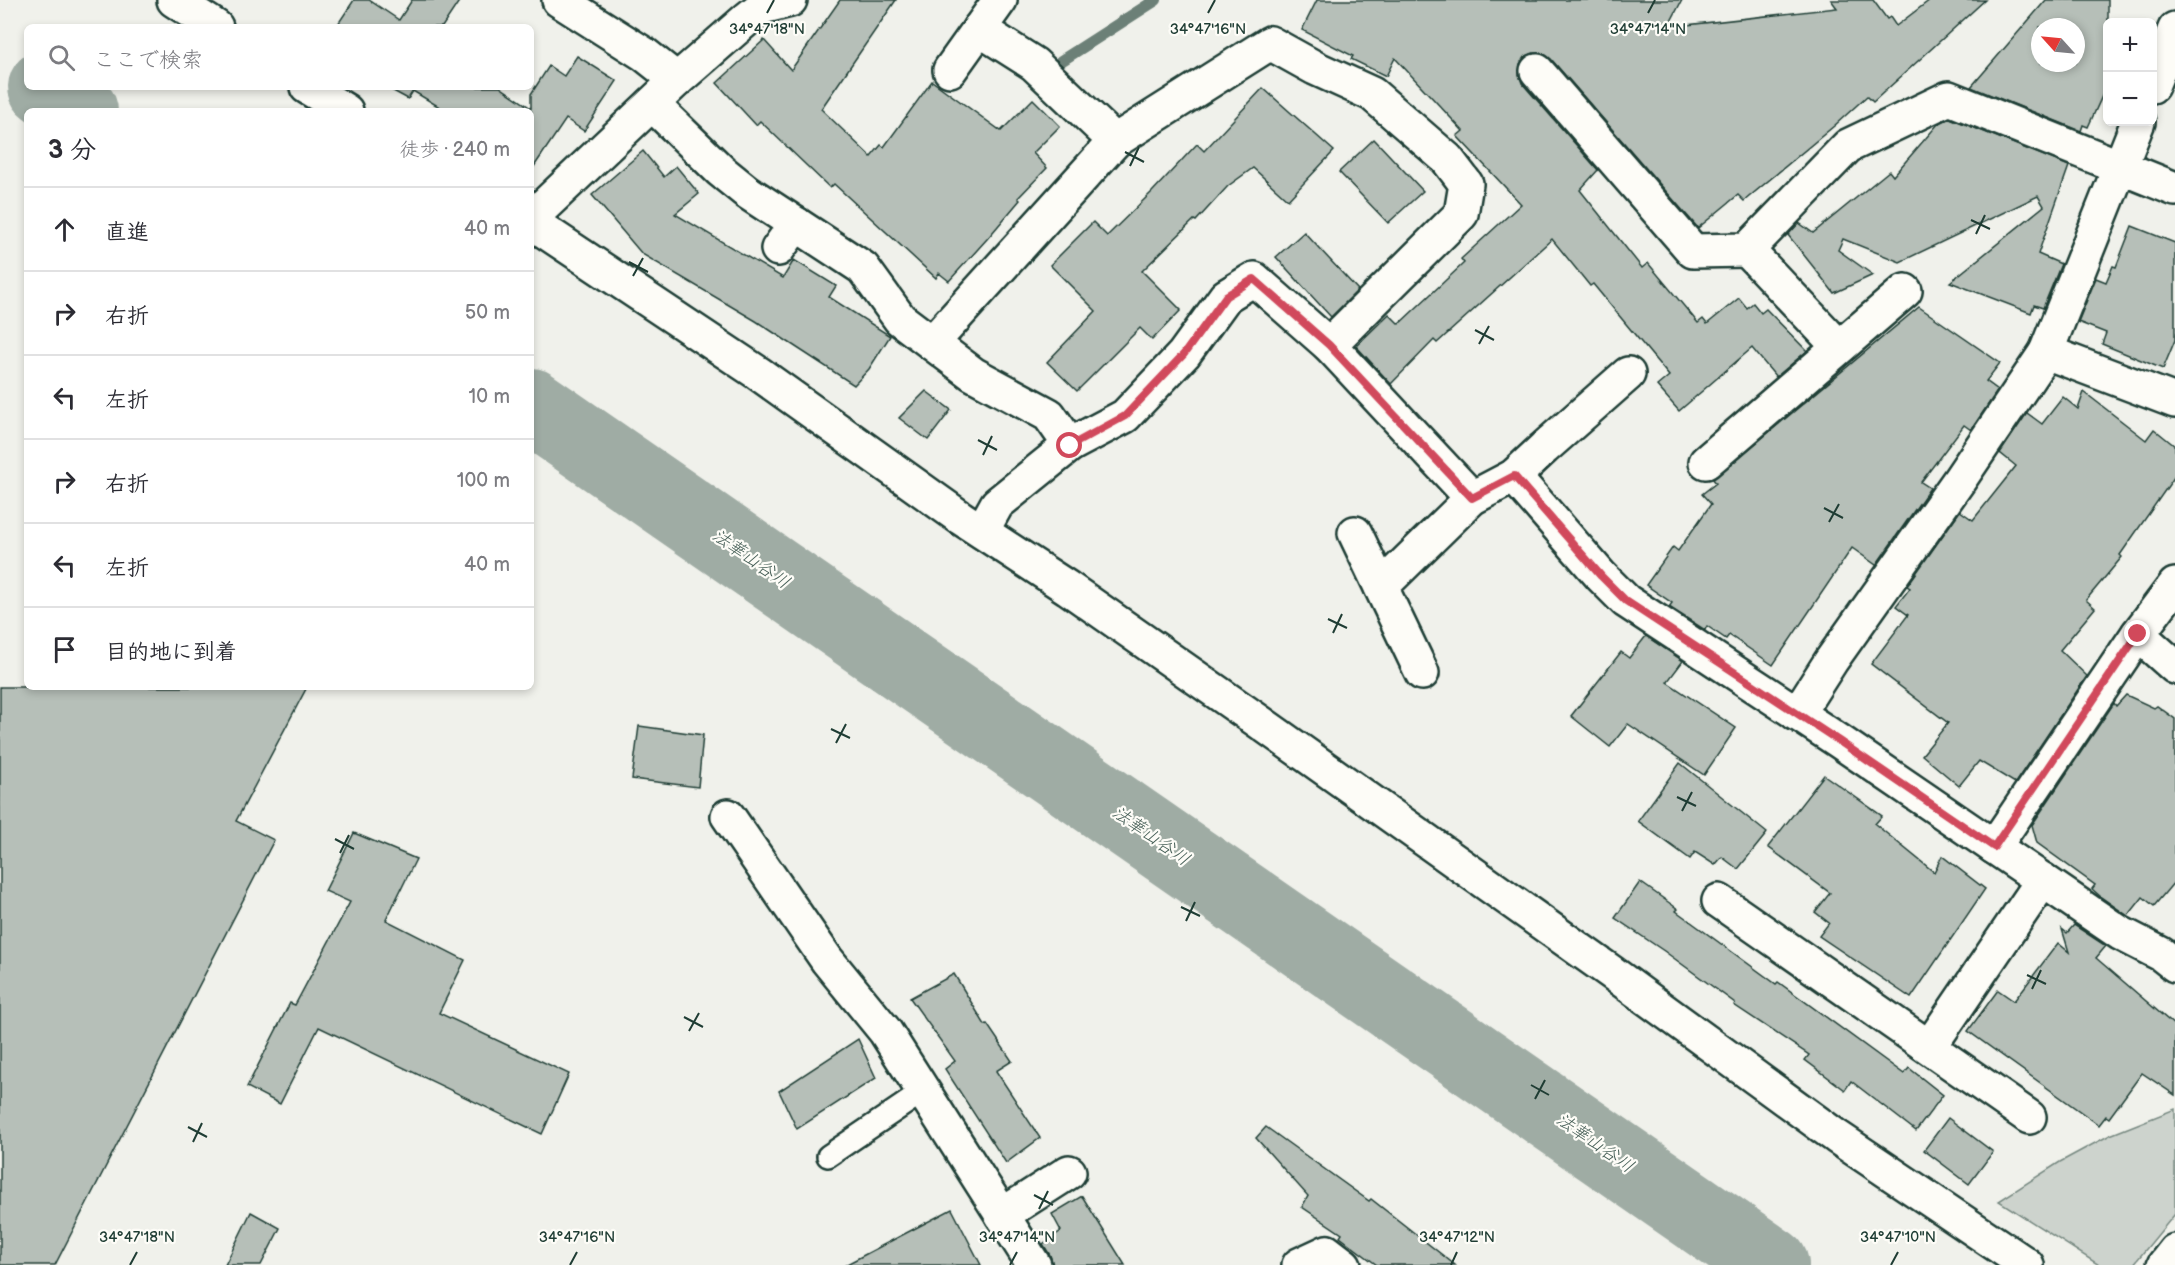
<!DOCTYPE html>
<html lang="ja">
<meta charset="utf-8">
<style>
body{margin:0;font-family:"Balsamiq Sans","Klee One",sans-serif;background:#f7f7f7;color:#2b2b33}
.controls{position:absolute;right:18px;top:18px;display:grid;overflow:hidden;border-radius:9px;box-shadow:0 3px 9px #0003}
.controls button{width:54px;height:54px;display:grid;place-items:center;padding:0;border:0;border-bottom:2px solid #e1e1e2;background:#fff;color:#2b2b33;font:30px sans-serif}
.compass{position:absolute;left:2031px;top:18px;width:54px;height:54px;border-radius:50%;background:#fff;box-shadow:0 3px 9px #0003;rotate:297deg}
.stop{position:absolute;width:18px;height:18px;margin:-14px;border:4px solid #d1495b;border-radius:50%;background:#fff}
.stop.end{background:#d1495b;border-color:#fff;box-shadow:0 2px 6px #0008}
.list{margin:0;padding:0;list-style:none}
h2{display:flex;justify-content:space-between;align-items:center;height:78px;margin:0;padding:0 24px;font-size:26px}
h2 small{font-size:20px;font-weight:400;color:#7c7c81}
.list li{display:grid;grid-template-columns:39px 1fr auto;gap:18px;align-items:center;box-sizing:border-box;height:84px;padding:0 24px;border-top:2px solid #e1e1e2}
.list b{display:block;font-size:22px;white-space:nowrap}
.list em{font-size:20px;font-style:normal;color:#7c7c81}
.icon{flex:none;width:33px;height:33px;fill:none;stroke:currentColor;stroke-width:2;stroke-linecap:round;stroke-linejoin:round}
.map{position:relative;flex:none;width:2175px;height:1265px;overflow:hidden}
.search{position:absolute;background:#fff;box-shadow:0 3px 9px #0003;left:24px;top:24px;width:510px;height:66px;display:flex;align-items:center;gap:15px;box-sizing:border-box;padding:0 21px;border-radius:9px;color:#7c7c81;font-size:22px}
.panel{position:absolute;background:#fff;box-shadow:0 3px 9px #0003;left:24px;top:108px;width:510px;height:582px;border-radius:9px}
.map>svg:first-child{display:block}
</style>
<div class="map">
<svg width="2175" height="1265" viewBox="0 0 2175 1265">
<rect width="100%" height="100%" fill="#f0f1eb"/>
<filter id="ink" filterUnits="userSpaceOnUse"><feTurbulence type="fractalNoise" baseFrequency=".0167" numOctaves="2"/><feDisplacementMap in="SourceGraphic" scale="12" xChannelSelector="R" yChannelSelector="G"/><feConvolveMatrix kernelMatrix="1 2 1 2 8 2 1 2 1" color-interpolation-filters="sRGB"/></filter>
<g filter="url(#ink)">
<path fill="#cdd3cd" stroke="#768880" stroke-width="1.5" d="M 2175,1109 L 2175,1214 L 2133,1265 L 2099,1265 L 1999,1201 L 2060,1162 L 2110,1135 Z"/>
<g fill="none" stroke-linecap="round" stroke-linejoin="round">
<path stroke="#6c8077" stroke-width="12" d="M 1061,61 L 1156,0"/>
<g stroke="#9faca4" stroke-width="76">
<path d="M 46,87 L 80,111"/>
<path d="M 531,406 L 1771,1265"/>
</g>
</g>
<g fill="#b6bfb8" stroke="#1f3d34" stroke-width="1.5" fill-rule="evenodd">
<path d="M 354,0 L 369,0 L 399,20 L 412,0 L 460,0 L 442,27 L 336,27 Z"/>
<path d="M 840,0 L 896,0 L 821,109 L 871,157 L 881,145 L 884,147 L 932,81 L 1001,131 L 1033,99 L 1060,126 L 1033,153 L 1047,168 L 1018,198 L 1020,200 L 987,239 L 949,281 L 939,273 L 936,278 L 834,184 L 830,188 L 760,121 L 756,125 L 717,83 L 764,40 L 791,70 Z"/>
<path d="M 1317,0 L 1682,0 L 1668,27 L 1837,8 L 1831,0 L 1873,0 L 1887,19 L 1890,17 L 1896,26 L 1930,0 L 1985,0 L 1873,102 L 1867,96 L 1834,126 L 1744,201 L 1738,195 L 1698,228 L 1551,59 L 1544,54 L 1534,53 L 1524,57 L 1520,64 L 1519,74 L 1522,83 L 1598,170 L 1580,190 L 1642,268 L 1648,263 L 1698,323 L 1703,319 L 1707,324 L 1739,298 L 1747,308 L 1753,303 L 1761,313 L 1766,309 L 1807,351 L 1776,377 L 1752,348 L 1679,411 L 1657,386 L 1669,376 L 1593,284 L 1590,286 L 1552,239 L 1437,343 L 1434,340 L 1391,384 L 1356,346 L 1389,314 L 1399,324 L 1464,263 L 1461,259 L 1521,204 L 1457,136 L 1463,131 L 1395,58 L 1386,76 L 1351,59 L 1353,56 L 1302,30 Z"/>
<path d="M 2046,0 L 2108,0 L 2108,83 L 2088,127 L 2083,125 L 2081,131 L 1971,87 ZM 2040,27 L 2076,27 L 2076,63 L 2040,63 Z"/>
<path d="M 577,56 L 617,81 L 584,131 L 566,119 L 531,171 L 531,111 L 446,111 L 413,91 L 408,99 L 386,87 L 500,87 L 531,108 L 531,94 L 549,66 L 564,76 Z"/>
<path d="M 1263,88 L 1334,151 L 1288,200 L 1253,168 L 1228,186 L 1196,221 L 1194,220 L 1142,271 L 1181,310 L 1152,340 L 1140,328 L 1077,391 L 1047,362 L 1096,311 L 1050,265 L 1093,222 L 1107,236 L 1152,192 L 1197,144 L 1204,151 Z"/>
<path d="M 1950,118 L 2069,166 L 2038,254 L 2061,264 L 2043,308 L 2034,305 L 2031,313 L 1950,282 L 2044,206 L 2038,196 L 1900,262 L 1843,239 L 1838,250 L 1873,275 L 1834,293 L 1788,235 L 1799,223 L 1813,233 L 1889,171 L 1893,176 L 1938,124 Z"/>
<path d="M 1374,139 L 1423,191 L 1388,223 L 1339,172 Z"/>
<path d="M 643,151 L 664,177 L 676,166 L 699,194 L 675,214 L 783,278 L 794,260 L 836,286 L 829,297 L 890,336 L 869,369 L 854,385 L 756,321 L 642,254 L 592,195 Z"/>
<path d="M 2132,226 L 2175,243 L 2175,340 L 2163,369 L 2102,344 L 2106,333 L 2078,322 L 2096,278 L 2106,282 L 2113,266 L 2116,267 Z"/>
<path d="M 1304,232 L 1358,290 L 1331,317 L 1276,257 Z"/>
<path d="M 1919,307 L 2000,363 L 1986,381 L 1998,390 L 1971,430 L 1964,425 L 1921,482 L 1930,488 L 1876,565 L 1852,548 L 1773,665 L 1729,635 L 1726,639 L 1707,626 L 1705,630 L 1669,607 L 1672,603 L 1646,585 L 1673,547 L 1678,551 L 1711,504 L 1702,494 L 1716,483 L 1713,479 Z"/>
<path d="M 926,391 L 951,410 L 928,440 L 899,418 Z"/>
<path d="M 2084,392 L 2146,440 L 2154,429 L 2175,446 L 2175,476 L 2120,555 L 2122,557 L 2086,600 L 2095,608 L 2060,650 L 2087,676 L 2015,783 L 1979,761 L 1959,786 L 1922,755 L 1948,723 L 1871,664 L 1908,615 L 1896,606 L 1910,588 L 1907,586 L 1960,511 L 1973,520 L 2016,466 L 2000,453 L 2027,413 L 2042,424 L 2063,397 L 2078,409 Z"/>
<path d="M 1646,636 L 1683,661 L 1667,682 L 1736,728 L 1704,775 L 1628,724 L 1610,747 L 1571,716 L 1621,652 L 1629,658 Z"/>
<path d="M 0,687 L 307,687 L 236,821 L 274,840 L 55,1265 L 0,1265 Z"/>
<path d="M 2126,695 L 2154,708 L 2157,706 L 2175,719 L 2175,881 L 2154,906 L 2143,897 L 2128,916 L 2101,897 L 2092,889 L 2095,885 L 2037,843 L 2032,825 L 2114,703 L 2116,706 Z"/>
<path d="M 639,726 L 703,735 L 698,787 L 632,779 Z"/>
<path d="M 1680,763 L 1767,833 L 1738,869 L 1722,857 L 1715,865 L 1695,852 L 1690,859 L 1638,821 Z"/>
<path d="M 1824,775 L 1882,816 L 1875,824 L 1934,872 L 1942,856 L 1985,889 L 1911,998 L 1819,936 L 1829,923 L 1815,912 L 1830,893 L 1768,847 Z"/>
<path d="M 354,833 L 416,859 L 386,920 L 465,960 L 439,1013 L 569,1074 L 542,1134 L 319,1027 L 280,1104 L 247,1087 L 290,1003 L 295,1005 L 350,902 L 325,891 Z"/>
<path d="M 1640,882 L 1678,909 L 1676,911 L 1776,984 L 1778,982 L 1904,1074 L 1909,1068 L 1943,1095 L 1916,1131 L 1851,1081 L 1845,1090 L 1805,1060 L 1809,1055 L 1734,1005 L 1735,1003 L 1664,951 L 1615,918 Z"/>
<path d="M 2074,925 L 2106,946 L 2096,958 L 2175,1026 L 2175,1095 L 2142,1073 L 2109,1118 L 2106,1116 L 2099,1125 L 1968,1031 L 1998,990 L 2014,1001 L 2058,943 L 2069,952 L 2062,929 L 2067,933 Z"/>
<path d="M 954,974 L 985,1025 L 987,1024 L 1012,1061 L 996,1071 L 1040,1138 L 1006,1163 L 945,1069 L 955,1061 L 910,998 Z"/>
<path d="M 858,1039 L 876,1078 L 797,1129 L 779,1091 Z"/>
<path d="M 1948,1118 L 1993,1152 L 1969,1184 L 1924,1150 Z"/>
<path d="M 1266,1127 L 1369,1201 L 1371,1199 L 1455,1265 L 1377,1265 L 1340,1237 L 1342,1234 L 1302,1207 L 1308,1196 L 1256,1138 Z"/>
<path d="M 1082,1196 L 1125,1265 L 1053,1265 L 1050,1255 L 1043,1244 L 1061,1231 L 1052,1214 Z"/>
<path d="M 952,1209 L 981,1265 L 845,1265 Z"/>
<path d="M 251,1212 L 280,1228 L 261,1265 L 225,1265 Z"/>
</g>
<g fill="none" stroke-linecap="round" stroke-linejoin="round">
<defs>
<path id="service" d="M 828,1156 L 924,1091"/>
<g id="minor">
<path d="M 174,0 L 216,27"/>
<path d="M 559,0 L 644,54 L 677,80"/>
<path d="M 979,29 L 1034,64 L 1115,141"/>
<path d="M 950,70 L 1000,0"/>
<path d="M 1537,71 L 1693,251 L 1747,250 L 1848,146 L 1949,98 L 2175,189"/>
<path d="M 2152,86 L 2175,29"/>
<path d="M 307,87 L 346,111"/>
<path d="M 652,104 L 721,171 L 747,192 L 863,268 L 900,319 L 973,374 L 1049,415 L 1070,445"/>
<path d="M 2138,122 L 2046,352 L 2175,401"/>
<path d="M 531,218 L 677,80 L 747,19 L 762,7 L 790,0"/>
<path d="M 531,222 L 758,373 L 961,518 L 1068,588 L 1261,723 L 1611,972 L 1837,1137 L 2027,1265"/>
<path d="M 778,249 L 796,224"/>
<path d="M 1747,250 L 1839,347"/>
<path d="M 932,343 L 1115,141 L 1270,43 L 1315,68 L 1372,94 L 1447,159 L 1466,184 L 1461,214 L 1329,345"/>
<path d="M 1706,462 L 1905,291"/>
<path d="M 1514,476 L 1601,576 L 1626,601 L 1839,741 L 2120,933 L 2161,954 L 2175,965"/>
<path d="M 982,531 L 997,504 L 1070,445 L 1125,416 L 1184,354 L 1226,296 L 1254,279 L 1329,345 L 1472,498"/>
<path d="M 1355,533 L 1422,673"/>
<path d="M 1381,587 L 1472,498 L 1514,476 L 1544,448 L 1628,374"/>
<path d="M 2138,634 L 2175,667"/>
<path d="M 1797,714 L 1831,661 L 1960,479 L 2046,352"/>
<path d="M 728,816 L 827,960 L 885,1031 L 1034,1265"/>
<path d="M 1994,847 L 2138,634 L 2175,585"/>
<path d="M 1719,901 L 2029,1117"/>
<path d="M 1930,1046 L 2043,880"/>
<path d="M 1002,1215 L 1069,1172"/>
<path d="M 1299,1265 L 1327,1252 L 1344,1265"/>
<path d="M 2164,1265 L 2175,1251"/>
</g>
</defs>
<use href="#service" stroke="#1f3d34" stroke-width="26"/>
<use href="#minor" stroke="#1f3d34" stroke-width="38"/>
<use href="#service" stroke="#fdfcf7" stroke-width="21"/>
<use href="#minor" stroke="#fdfcf7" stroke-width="33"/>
</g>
</g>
<g fill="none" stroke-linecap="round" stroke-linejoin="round" filter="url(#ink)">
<path stroke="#d1495b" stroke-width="8" d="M 1070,446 L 1125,416 L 1184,354 L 1226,296 L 1254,279 L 1329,345 L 1472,498 L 1514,476 L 1601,576 L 1626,601 L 1839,741 L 1994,847 L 2138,634"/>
</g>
<path fill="none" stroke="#1f3d34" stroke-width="2" d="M 767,13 L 774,0M 1208,13 L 1215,0M 1648,13 L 1655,0M 1125,152 L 1144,162M 1130,166 L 1139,147M 1971,220 L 1990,229M 1976,234 L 1985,215M 629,262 L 648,272M 633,276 L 643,258M 1475,330 L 1494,340M 1479,344 L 1489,326M 978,440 L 997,450M 983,455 L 992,436M 1824,508 L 1843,518M 1829,522 L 1839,504M 1328,619 L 1347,628M 1333,633 L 1342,614M 831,729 L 850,738M 836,743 L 846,724M 1677,797 L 1696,806M 1682,811 L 1692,792M 335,839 L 354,849M 340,853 L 349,835M 1181,907 L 1200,916M 1186,921 L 1195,902M 2027,975 L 2046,984M 2032,989 L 2041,970M 684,1017 L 703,1027M 689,1031 L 699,1013M 1531,1085 L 1549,1095M 1535,1099 L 1545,1080M 188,1127 L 207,1137M 193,1142 L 202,1123M 1034,1195 L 1053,1205M 1039,1209 L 1048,1191M 130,1265 L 137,1252M 570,1265 L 577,1252M 1010,1265 L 1017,1252M 1451,1265 L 1457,1252M 1891,1265 L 1898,1252"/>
<g text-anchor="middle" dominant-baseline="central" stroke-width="4.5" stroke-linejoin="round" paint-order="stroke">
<g font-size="18" font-style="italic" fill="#455e56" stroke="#fdfcf7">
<text transform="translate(751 559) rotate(35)">法華山谷川</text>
<text transform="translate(1151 836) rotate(35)">法華山谷川</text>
<text transform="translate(1595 1143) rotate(35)">法華山谷川</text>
</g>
</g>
<g font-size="15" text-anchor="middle" fill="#1f3d34" stroke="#fdfcf7" stroke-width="4.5" stroke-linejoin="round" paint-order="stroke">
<text x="767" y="34">34°47'18"N</text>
<text x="1208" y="34">34°47'16"N</text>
<text x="1648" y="34">34°47'14"N</text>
<text x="137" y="1242">34°47'18"N</text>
<text x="577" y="1242">34°47'16"N</text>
<text x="1017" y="1242">34°47'14"N</text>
<text x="1457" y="1242">34°47'12"N</text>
<text x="1898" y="1242">34°47'10"N</text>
</g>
</svg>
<div class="controls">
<button>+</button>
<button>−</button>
</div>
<svg class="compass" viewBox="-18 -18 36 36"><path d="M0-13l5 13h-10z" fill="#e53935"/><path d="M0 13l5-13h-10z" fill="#7c7c81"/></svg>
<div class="stop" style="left:1070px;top:446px"></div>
<div class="stop end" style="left:2138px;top:634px"></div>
<div class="search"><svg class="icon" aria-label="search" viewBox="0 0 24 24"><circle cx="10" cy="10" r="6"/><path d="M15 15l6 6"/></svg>ここで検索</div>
<section class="panel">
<h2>3 分<small>徒歩 · 240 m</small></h2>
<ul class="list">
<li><svg class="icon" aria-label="ahead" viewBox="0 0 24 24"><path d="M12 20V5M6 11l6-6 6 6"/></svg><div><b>直進</b></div><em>40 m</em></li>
<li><svg class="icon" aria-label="right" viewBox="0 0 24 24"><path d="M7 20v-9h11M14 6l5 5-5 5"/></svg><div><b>右折</b></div><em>50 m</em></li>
<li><svg class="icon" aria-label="left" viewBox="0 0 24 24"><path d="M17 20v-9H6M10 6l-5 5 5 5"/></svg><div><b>左折</b></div><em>10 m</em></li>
<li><svg class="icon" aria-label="right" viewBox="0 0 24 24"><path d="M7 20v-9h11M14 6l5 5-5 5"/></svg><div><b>右折</b></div><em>100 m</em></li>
<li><svg class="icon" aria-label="left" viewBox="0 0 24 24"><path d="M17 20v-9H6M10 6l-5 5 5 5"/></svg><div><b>左折</b></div><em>40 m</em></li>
<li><svg class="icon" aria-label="arrive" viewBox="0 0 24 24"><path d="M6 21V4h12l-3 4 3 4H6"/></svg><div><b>目的地に到着</b></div></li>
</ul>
</section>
</div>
